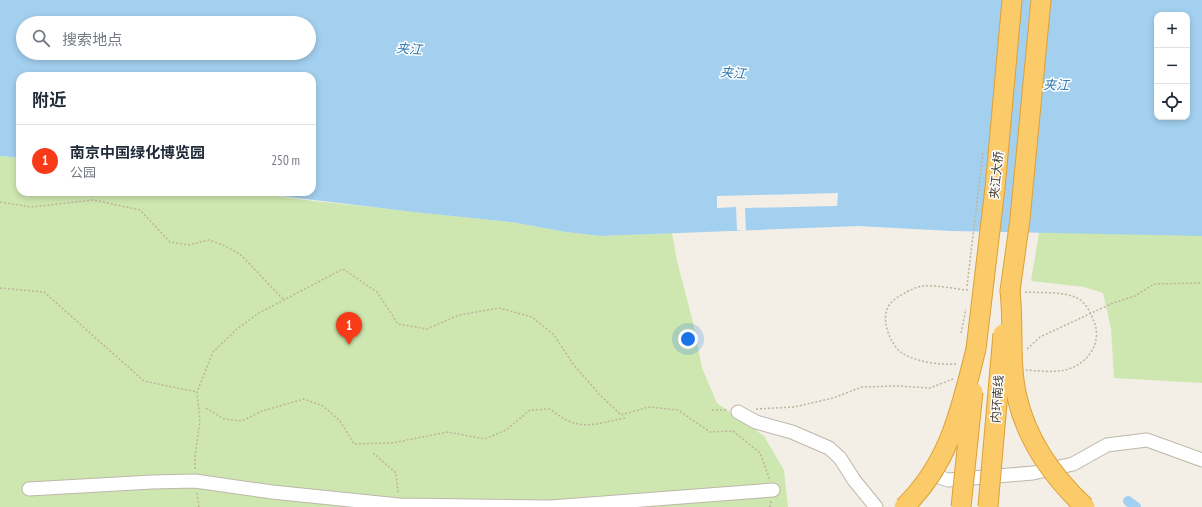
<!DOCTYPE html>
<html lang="zh">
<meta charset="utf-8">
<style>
body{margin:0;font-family:"PT Sans Narrow","Noto Sans SC",sans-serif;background:#f6f6f7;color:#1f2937}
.controls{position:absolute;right:12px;top:12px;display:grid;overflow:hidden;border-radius:8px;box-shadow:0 2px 6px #0003}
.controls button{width:36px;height:36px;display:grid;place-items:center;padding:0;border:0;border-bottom:1px solid #e0e1e3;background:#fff;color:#1f2937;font:20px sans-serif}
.you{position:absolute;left:688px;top:339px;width:14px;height:14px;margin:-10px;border:3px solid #fff;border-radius:50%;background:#1a73e8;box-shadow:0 0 0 6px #1a73e833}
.badge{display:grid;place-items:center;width:26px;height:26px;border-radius:50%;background:#f73b19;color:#fff;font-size:13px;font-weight:700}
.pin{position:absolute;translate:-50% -33px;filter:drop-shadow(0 1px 2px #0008)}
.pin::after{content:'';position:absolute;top:21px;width:14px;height:12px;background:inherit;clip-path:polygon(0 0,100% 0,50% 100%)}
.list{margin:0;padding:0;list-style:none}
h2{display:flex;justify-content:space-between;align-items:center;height:52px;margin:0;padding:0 16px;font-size:17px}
h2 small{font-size:13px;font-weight:400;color:#747a83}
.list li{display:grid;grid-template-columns:26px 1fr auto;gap:12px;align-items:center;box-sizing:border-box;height:72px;padding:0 16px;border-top:1px solid #e0e1e3}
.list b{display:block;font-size:15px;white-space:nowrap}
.list p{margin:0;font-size:13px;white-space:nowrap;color:#747a83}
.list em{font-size:13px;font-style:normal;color:#747a83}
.icon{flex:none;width:22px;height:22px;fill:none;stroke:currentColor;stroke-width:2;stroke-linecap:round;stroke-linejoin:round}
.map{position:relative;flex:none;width:1202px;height:507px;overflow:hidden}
.search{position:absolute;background:#fff;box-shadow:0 2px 6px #0003;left:16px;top:16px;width:300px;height:44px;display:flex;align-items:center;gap:10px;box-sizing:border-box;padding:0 14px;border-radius:22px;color:#747a83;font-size:15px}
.panel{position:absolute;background:#fff;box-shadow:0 2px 6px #0003;left:16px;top:72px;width:300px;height:124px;border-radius:12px}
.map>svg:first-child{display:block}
</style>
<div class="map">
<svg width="1202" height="507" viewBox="0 0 1202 507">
<rect width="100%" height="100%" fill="#f3efe7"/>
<g fill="#cee7b0">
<path d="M 0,156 L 20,158 L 20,192 L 247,192 L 305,200 L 511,222 L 566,232 L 600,236 L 672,233 L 677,261 L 693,322 L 702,368 L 717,403 L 764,436 L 784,470 L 788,507 L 0,507 Z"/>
<path d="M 1202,209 L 1202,383 L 1114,378 L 1111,328 L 1103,293 L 1084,287 L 1031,281 L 1039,233 L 1045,215 Z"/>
</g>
<path fill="#a3d0ef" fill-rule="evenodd" d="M 0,0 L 1202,0 L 1202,236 L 951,231 L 858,226 L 600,236 L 566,232 L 511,222 L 414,212 L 247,192 L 312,192 L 312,76 L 20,76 L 20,158 L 0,156 ZM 1157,15 L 1187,15 L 1187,117 L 1157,117 ZM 23,23 L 309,23 L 309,53 L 23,53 Z"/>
<path fill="#f3efe7" d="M 838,193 L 837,206 L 745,208 L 746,231 L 737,230 L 736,207 L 717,208 L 717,196 Z"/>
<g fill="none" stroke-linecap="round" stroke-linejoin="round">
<path stroke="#a3d0ef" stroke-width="10" d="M 1128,501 L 1136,507"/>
<defs>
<g id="minor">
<path d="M 738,412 L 756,422 L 792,432 L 829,448 L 840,458 L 854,480 L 876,507"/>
<path d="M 933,475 L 948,480 L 1033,473 L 1073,464 L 1107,445 L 1147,440 L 1202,460"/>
<path d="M 29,489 L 152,482 L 195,481 L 272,492 L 399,505 L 551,507 L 773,490"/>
</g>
<g id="highway">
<path d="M 1010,291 L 1020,219 L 1041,0"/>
<path d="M 976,349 L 995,188 L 1012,0"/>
</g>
</defs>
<use href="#minor" stroke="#beb7a9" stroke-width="15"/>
<use href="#highway" stroke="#dca038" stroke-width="21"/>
<g stroke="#c0b39b" stroke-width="1.5" stroke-dasharray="2 2" stroke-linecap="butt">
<path d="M 0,202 L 31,207 L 94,200 L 140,210 L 170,242 L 188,245 L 209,240 L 223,245 L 240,254 L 283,299"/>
<path d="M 967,286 L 983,151"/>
<path d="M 0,288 L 44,292 L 144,381 L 197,392"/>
<path d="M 1025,292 C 1040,293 1065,291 1079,299 C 1087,304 1092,316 1095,324 C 1102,348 1083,368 1060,371 C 1049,372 1036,371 1026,370"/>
<path d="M 961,333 L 966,309"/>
<path d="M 1027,349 L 1040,337 L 1113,303 L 1135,296 L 1154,284 L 1202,283"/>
<path d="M 956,364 C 939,365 916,362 902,353 C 890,345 879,317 890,304 C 894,299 899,296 905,293 C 910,290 918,286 925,286 C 939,285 954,289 968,290 L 968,292"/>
<path d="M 206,408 L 224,419 L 242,421 L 262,411 L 304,399 L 323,406 L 340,421 L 354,444 L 392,443 L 448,432 L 485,439 L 506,430 L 530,410 L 550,409 C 579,433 593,424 625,418"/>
<path d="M 756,409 L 794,407 L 833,398 L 862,387 L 897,386 L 930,388 L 953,379"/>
<path d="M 712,410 L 728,410"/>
<path d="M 373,453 L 396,473 L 398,493"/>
<path d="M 195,469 L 195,455 L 200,422 L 197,392 L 213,352 L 237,329 L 259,313 L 343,269 L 377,292 L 398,324 L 427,329 L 459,315 L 499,308 L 532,317 L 554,335 L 573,364 L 599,394 L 621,415 L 649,407 L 678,410 L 710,432 L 733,431 L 760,453 L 770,480"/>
<path d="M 197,493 L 199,507"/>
<path d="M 770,507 L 771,501"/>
</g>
<use href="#minor" stroke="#fff" stroke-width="13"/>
<use href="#highway" stroke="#fccb69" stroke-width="19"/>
<defs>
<g id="highway-bridge">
<path d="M 1010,291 C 1014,325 1009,364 1017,397 C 1027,441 1053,477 1085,507"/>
<path d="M 904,507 C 950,463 961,408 976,349"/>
<path d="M 961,507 L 973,392"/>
<path d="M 988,507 L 1003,334"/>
</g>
</defs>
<use href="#highway-bridge" stroke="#dca038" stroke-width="21" stroke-linecap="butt"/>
<use href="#highway-bridge" stroke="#fccb69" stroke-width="19"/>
</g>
<g text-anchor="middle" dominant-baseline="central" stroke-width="3" stroke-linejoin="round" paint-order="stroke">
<g font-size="12" fill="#464036" stroke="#fff">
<text transform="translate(996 175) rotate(-84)">夹江大桥</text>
<text transform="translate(997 399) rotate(-86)">内环南线</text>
</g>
<g font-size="13" font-style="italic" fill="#307ab1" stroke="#fff">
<text transform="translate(409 49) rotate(4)">夹江</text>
<text transform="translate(733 73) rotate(4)">夹江</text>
<text transform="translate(1056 85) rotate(1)">夹江</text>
</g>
</g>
</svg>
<div class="controls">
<button>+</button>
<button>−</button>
<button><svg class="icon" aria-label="locate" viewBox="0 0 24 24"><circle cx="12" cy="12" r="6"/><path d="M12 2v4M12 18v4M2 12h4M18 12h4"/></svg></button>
</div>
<div class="you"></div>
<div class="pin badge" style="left:349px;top:345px">1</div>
<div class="search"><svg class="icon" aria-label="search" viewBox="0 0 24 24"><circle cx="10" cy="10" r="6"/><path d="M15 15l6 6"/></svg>搜索地点</div>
<section class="panel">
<h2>附近<small></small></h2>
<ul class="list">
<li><span class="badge">1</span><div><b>南京中国绿化博览园</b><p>公园</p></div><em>250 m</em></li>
</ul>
</section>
</div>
